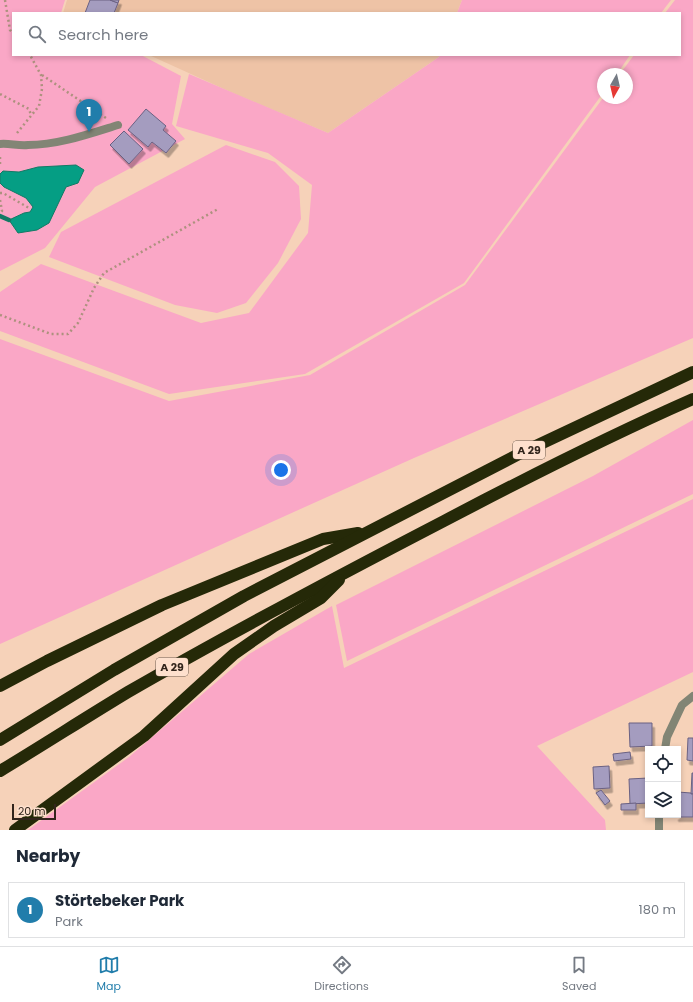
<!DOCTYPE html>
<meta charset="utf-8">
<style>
body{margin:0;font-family:Poppins,sans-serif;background:#f2f2f3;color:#1f2937}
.controls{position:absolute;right:12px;bottom:12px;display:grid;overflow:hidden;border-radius:0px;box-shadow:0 2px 6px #0003}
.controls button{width:36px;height:36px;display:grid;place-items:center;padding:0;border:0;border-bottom:1px solid #e0e1e3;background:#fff;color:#1f2937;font:20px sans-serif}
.compass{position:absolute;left:597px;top:68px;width:36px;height:36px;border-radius:50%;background:#fff;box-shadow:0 2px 6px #0003;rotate:188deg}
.scale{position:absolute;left:12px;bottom:10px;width:44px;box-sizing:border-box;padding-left:4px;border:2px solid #32251c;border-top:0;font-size:11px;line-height:14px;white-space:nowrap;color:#32251c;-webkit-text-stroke:3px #fee0cd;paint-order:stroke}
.you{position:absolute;left:281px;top:470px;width:14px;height:14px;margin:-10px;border:3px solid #fff;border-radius:50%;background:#1a73e8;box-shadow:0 0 0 6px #1a73e833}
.badge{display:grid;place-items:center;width:26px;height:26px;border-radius:50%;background:#217dab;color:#fff;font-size:13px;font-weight:700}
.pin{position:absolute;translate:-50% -33px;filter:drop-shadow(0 1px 2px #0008)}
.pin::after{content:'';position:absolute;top:21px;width:14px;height:12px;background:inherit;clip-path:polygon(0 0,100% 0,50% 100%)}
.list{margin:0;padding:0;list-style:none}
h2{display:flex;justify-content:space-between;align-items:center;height:52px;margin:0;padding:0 16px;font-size:17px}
h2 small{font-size:13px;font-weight:400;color:#747a83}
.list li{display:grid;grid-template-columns:26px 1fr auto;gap:12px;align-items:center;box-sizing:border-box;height:56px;margin:0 8px 8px;padding:0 8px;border:1px solid #e0e1e3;border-radius:0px}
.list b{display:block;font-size:15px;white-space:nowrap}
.list p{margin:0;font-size:13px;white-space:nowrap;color:#747a83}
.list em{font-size:13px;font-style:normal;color:#747a83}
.icon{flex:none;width:22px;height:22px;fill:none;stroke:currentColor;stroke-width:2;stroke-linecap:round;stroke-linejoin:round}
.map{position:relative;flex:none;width:693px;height:830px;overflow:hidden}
.search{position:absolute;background:#fff;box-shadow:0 2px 6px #0003;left:12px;right:12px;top:12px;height:44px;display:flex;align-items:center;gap:10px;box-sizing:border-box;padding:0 14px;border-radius:0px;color:#747a83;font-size:15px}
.sheet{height:116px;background:#fff}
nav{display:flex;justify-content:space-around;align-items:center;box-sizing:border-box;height:56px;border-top:1px solid #e0e1e3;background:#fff;font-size:11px;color:#747a83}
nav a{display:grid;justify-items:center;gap:2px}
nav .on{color:#217dab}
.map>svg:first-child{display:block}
</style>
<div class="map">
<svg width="693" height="830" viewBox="0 0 693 830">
<defs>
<filter id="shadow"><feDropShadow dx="2.5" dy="4.5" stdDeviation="0" flood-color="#0004"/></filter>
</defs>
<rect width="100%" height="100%" fill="#f6d2b9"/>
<g fill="#eec3a6">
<path d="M 67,0 L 462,0 L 457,13 L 63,13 Z"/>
<path d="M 149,55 L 440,55 L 439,57 L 328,133 L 235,94 Z"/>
</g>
<g fill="#faa7c6">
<path d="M 0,0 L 65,0 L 61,13 L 13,13 L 13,55 L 141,55 L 181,76 L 172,124 L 185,139 L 95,187 L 45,248 L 0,271 Z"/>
<path d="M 462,0 L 671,0 L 661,13 L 457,13 Z"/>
<path d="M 675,0 L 693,0 L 693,338 L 414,458 L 0,644 L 0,339 L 169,401 L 310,375 L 465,285 L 603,98 L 627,98 L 627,74 L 620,74 L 634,55 L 680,55 L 680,13 L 665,13 Z"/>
<path d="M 440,55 L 630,55 L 617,74 L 603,74 L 603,93 L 464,283 L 305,374 L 169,394 L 0,331 L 0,292 L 41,264 L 201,323 L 249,313 L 308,233 L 312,185 L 268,153 L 176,126 L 189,74 L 328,133 L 439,57 Z"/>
<path d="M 226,145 L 275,162 L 299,186 L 301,219 L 278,263 L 246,303 L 217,313 L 175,305 L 49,257 L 61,232 Z"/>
<path d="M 693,420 L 693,494 L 347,661 L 336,605 L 593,476 Z"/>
<path d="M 693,499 L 693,672 L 537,746 L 605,820 L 606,830 L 28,830 L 129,757 L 249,654 L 332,606 L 344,668 Z"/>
</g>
<path fill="#059e84" stroke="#127a65" d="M 76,165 L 84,170 L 78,183 L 66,187 L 49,223 L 37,230 L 18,233 L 9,220 L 24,213 L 30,212 L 33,207 L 26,198 L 4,187 L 0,183 L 0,174 L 3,171 L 19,172 L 38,167 Z"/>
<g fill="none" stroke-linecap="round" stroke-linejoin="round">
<path stroke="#127a65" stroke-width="4.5" d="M 0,216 L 9,220"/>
</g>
<g fill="#a49cbf" stroke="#6a6182" filter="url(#shadow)">
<path d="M 90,0 L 110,0 L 118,3 L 114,13 L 85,13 Z"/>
<path d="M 110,0 L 119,0 L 118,3 Z"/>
<path d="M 146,109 L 166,126 L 163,130 L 176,141 L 166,153 L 152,142 L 148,147 L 128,130 Z"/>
<path d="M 124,131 L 143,149 L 129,164 L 110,145 Z"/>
<path d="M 629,723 L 652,723 L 652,746 L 630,747 Z"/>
<path d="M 688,738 L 693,738 L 693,761 L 687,760 Z"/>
<path d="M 630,752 L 631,759 L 614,761 L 613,754 Z"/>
<path d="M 609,766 L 610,788 L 594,789 L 593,767 Z"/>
<path d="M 692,773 L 693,773 L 693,794 L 691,794 Z"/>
<path d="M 648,778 L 648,803 L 630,804 L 629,779 Z"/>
<path d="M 601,790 L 610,801 L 605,805 L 596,793 Z"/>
<path d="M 678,792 L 691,793 L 691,794 L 693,794 L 693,817 L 676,817 L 676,815 L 678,815 Z"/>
<path d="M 636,803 L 636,810 L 621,810 L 621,804 Z"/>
</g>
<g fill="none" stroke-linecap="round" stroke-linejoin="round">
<g stroke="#ad917e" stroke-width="2.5" stroke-dasharray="2 3" stroke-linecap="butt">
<path d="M 5,0 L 10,30 L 13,33"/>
<path d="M 42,75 L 106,118"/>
<path d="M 0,94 L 29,109 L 31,115"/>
<path d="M 17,133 L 39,106 L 42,89 L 41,75 L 30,55"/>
<path d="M 0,164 L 0,154"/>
<path d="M 0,193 L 3,193 L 29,208"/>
<path d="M 0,200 L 2,211 L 0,213"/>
<path d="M 0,315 L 51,334 L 68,334 L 78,323 L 94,288 L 104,273 L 218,209"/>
</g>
<path stroke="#828575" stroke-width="8" d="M 0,144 C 9,143 18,146 28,145 C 58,145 89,134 118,125"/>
<g stroke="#828575" stroke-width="8">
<path d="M 665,749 L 667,737 L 682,705 L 693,696"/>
<path d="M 659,815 L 659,830"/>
</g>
<g stroke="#252908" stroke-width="12">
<path d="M 0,686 L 47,661 L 162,605 L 323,539 L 358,533"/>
<path d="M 0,740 L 114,670 L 244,596 L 519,454 L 693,372"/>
<path d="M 0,771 C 43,745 85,718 128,692 C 232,632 338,576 444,521 C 526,478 609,436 693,399"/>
<path d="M 15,830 L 144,736 L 234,654 L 274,626 L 321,598 L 339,580"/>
</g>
</g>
<g text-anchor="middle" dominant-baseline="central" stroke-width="3" stroke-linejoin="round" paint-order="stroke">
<g fill="#fee0cd" stroke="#6f5d51" stroke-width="1">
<rect x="513" y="441" width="32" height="18" rx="3"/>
<rect x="156" y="658" width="32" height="18" rx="3"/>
</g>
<g font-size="11" font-weight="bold" fill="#32251c">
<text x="529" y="450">A 29</text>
<text x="172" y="667">A 29</text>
</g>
</g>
</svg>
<div class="controls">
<button><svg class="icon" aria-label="locate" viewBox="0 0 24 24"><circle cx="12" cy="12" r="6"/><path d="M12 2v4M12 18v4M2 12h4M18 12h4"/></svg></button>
<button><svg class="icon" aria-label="layers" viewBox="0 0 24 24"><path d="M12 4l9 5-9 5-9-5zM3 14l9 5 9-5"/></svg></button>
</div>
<svg class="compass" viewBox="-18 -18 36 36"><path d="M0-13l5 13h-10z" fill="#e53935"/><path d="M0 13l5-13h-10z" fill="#747a83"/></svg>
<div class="scale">20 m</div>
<div class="you"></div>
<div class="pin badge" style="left:89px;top:132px">1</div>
<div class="search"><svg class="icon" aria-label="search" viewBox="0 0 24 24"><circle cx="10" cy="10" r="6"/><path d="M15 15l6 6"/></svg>Search here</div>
</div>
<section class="sheet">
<h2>Nearby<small></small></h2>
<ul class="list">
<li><span class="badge">1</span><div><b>Störtebeker Park</b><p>Park</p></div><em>180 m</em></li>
</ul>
</section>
<nav>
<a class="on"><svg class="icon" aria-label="map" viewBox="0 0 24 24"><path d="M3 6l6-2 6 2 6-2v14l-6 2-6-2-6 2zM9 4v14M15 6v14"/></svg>Map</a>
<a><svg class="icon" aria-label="directions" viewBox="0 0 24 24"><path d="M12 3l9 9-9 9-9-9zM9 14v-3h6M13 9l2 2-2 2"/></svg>Directions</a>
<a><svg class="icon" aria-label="saved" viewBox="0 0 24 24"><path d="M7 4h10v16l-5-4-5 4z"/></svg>Saved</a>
</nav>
